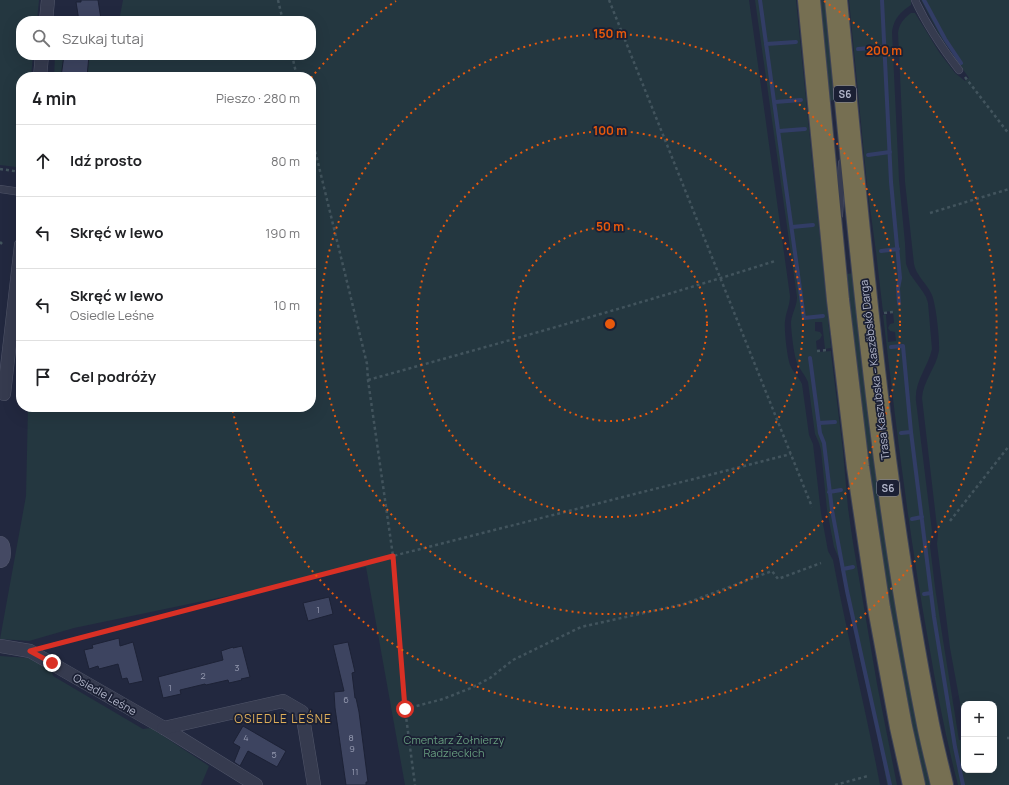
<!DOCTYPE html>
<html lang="pl">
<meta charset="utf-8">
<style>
body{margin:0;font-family:Manrope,sans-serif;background:#f2f2f2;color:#202124}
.controls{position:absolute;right:12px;bottom:12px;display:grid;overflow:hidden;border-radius:8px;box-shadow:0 4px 16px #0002}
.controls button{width:36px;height:36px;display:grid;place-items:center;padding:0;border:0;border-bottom:1px solid #e0e0e0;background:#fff;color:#202124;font:20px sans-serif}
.stop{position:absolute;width:12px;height:12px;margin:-9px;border:3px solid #d93025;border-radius:50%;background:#fff}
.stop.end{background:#d93025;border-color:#fff;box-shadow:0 1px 4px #0008}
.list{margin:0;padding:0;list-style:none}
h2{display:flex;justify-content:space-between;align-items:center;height:52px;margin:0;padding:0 16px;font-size:17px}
h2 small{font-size:13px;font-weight:400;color:#757577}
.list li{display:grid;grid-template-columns:26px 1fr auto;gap:12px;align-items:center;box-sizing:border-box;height:72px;padding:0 16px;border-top:1px solid #e0e0e0}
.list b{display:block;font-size:15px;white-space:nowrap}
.list p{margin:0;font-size:13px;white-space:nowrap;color:#757577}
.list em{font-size:13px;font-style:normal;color:#757577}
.icon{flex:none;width:22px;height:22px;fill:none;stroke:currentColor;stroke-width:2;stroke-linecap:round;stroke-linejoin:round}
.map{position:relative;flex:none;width:1009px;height:785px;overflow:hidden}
.search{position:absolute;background:#fff;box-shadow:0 4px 16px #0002;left:16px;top:16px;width:300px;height:44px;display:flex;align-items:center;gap:10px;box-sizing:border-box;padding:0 14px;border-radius:16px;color:#757577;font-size:15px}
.panel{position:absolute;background:#fff;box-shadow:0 4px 16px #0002;left:16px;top:72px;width:300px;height:340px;border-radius:16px}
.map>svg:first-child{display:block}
</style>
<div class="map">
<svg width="1009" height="785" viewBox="0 0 1009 785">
<rect width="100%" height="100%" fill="#22283f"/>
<g fill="#243740">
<path d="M 0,0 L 39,0 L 37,21 L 21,21 L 21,55 L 33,55 L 31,77 L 21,77 L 21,164 L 20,164 L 16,167 L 0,165 Z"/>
<path d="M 123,0 L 749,0 L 790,296 C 790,305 786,312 785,321 C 784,330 787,356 790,365 C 793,372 799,377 802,384 L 809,435 L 813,444 L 821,513 L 828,551 L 833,560 C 847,635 866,710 880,785 L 405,785 L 366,567 L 74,628 L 29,641 L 0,639 L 26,496 L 28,407 L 311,407 L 311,77 L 54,77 L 55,55 L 311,55 L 311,21 L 119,21 Z"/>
<path d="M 755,0 L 796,0 L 831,348 L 825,349 L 822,322 L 815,322 L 815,331 L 820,332 L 822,335 L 820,339 L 816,341 L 817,351 L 818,352 L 831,351 L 831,353 L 843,451 L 848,508 L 853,543 L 877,684 L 897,785 L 887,785 L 879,740 L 859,655 L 840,561 L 834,547 L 827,510 L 821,450 L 819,443 L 815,434 L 808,382 C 805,375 800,370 797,363 C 794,355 791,331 791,322 C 792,313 797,306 797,297 Z"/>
<path d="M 819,0 L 827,0 L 836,100 L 829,101 Z"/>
<path d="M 849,0 L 911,0 L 911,5 C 908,7 905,9 903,11 C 896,17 893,24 892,32 L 899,180 L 905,243 L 906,264 L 910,274 L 923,292 L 926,297 L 928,303 L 932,349 C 928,367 914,382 916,401 L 932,531 L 930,546 L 935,587 L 943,640 L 959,740 L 964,740 L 964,770 L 994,770 L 994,704 L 964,704 L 964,711 L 961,708 L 950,648 L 937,544 L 938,534 L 937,527 L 922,398 C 923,381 936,368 939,351 C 940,342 936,301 931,293 C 926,283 916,275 914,264 L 905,182 L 898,33 C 899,24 904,18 911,13 L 915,13 L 939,52 L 955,73 L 965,81 L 969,78 L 962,68 L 962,67 L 940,36 L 921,0 L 1009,0 L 1009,785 L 958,785 C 946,739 937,692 929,645 C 909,536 896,425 883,315 L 886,315 L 888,342 L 896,341 L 895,332 L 890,331 L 888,328 L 890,324 L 894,323 L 893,312 L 893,311 L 883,312 L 876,252 L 867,185 Z"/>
<path d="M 854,273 L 931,785 L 923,785 L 910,725 L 878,540 L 846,274 Z"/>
<path d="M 0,656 L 14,657 L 31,658 L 51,668 L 53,676 L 143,729 L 151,728 L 209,766 L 201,785 L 0,785 Z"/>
</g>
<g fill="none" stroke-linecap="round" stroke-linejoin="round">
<g stroke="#323d66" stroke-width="4">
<path d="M 760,0 L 804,318"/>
<path d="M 882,0 L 891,182 L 900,278 L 898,288 L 899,304"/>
<path d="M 924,0 L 945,39 L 961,63"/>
<path d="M 766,44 L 796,42"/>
<path d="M 858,49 L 884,47"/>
<path d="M 775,102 L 801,100"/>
<path d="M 779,131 L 805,129"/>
<path d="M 868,155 L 890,152"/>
<path d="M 792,227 L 813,225"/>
<path d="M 881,251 L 898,249"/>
<path d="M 804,318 L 823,316"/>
<path d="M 891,347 L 903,346 L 911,432 L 934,617 L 955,747 L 963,785"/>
<path d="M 810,358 L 820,433 L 824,443 L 832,510 L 847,591 L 890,785"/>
<path d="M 819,423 L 835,422"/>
<path d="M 901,433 L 911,432"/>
<path d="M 829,492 L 841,490"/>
<path d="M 912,519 L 922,517"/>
<path d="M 843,569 L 853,567"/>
<path d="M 924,594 L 931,593"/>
</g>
</g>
<g fill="#3d4460" stroke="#1d2236">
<path d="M 81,0 L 98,0 L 101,19 L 88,21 L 79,21 L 76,2 L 81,2 Z"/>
<path d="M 64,55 L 89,55 L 87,77 L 61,77 Z"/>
<path d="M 329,597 L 333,614 L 308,621 L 303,603 Z"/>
<path d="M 119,638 L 120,646 L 133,642 L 143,681 L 129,684 L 127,678 L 122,679 L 118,664 L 99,669 L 98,666 L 89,669 L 84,650 L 93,648 L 92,645 Z"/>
<path d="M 348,642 L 355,672 L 352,673 L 355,698 L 356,698 L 359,712 L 368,782 L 366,782 L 366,785 L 346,785 L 335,708 L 334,692 L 344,691 L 333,645 Z"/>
<path d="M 242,646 L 250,677 L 241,679 L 242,680 L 229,683 L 228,680 L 206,685 L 205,684 L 180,690 L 181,694 L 163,698 L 158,677 L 223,660 L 221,651 L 233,647 L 233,648 Z"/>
<path d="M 243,726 L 286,751 L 277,767 L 248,751 L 240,766 L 234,762 L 240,747 L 233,743 Z"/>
</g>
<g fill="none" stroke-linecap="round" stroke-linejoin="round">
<defs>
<g id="lane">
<path d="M 915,0 C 927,26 942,48 959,70"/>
<path d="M 0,189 L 21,192"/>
<path d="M 839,215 L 842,163"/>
</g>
<g id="street">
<path d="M 46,21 L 48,0"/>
<path d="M 40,77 L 42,55"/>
<path d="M 4,394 L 21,245"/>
<path d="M 0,646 L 30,651 L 164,728 L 256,785"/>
<path d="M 164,728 L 283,701 L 302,712 L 314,785"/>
</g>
<path id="secondary" d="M 0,546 C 1,550 2,554 0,558"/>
<g id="highway">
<path d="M 809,0 L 838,300 L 858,467 L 879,608 L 901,727 L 914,785"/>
<path d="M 836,0 C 860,240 880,482 927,719 C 931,741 937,763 942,785"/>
</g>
</defs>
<use href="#lane" stroke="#51566a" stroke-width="8"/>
<use href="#street" stroke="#51566a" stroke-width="14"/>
<use href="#secondary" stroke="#51566a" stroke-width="20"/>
<use href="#highway" stroke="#3e4357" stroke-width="24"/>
<g stroke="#42545d" stroke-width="2.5" stroke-dasharray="3 3" stroke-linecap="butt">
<path d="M 278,0 L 283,21"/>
<path d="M 609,0 L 812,507"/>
<path d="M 292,55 L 297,77"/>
<path d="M 965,77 L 1009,134"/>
<path d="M 311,134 L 367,364 L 368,380 L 393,556 L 791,454"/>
<path d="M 0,169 L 21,172"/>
<path d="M 930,213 L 1009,189"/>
<path d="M 0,242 L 2,244"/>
<path d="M 884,313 L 893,312"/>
<path d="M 817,351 L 827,350"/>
<path d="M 368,380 C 504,342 640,304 775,261"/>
<path d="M 950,521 L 1009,446"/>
<path d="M 46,646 L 393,556 L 405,709 L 415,785"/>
<path d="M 405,709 L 443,699 L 471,688 L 490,678 L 513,660 L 581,627 L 684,604 L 772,571 L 778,579 L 821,563"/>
<path d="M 1007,738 L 1009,738"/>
<path d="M 835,785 L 868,776"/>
</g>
<use href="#lane" stroke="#363b4f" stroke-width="7"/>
<use href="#street" stroke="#363b4f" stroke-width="13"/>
<use href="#secondary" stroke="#444963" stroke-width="19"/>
<use href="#highway" stroke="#766f52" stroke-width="22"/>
</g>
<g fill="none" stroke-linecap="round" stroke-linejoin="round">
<path stroke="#d93025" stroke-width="5" d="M 52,663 L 30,651 L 393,556 L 405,709"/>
</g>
<g fill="none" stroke="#e8590c" stroke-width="2" stroke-dasharray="2 4">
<circle cx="610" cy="324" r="97"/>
<circle cx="610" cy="324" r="193"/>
<circle cx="610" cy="324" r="290"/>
<path d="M311 78A387 387 0 0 1 396 1M824 1A387 387 0 1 1 232 408"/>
</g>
<g text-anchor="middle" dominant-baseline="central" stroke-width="3.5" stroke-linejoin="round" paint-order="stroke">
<g font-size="9" fill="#959ab0">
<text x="318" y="609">1</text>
<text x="237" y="667">3</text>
<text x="203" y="675">2</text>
<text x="170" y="687">1</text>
<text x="346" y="699">6</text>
<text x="246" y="737">4</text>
<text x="351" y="737">8</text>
<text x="352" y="748">9</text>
<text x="274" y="754">5</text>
<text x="355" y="771">11</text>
</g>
<g fill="#1b2034" stroke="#85899d" stroke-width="1">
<rect x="834" y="86" width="22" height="16" rx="3"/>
<rect x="877" y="480" width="22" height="16" rx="3"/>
</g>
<g font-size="10" font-weight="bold" fill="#b2b6ca">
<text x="845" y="94">S6</text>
<text x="888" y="488">S6</text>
</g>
<g font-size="11" fill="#b2b6ca" stroke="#1b2034">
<text transform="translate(874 370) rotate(-97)">Trasa Kaszubska – Kaszëbskô Darga</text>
<text transform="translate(105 694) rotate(30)">Osiedle Leśne</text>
</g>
<g font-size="11" fill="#679d7f" stroke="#1b2034">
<text x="454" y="739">Cmentarz Żołnierzy<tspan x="454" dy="13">Radzieckich</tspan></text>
</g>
<g font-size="12" letter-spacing="1" fill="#deae5a" stroke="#1b2034">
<text x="283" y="718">OSIEDLE LEŚNE</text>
</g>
</g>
<circle cx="610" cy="324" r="6" fill="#e8590c" stroke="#1b2034" stroke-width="2"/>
<g font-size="12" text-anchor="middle" font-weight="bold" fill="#e8590c" stroke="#1b2034" stroke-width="3.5" stroke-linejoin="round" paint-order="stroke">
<text x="610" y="38">150 m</text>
<text x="884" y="55">200 m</text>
<text x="610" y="135">100 m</text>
<text x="610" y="231">50 m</text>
</g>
</svg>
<div class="controls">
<button>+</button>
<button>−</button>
</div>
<div class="stop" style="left:405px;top:709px"></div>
<div class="stop end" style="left:52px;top:663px"></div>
<div class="search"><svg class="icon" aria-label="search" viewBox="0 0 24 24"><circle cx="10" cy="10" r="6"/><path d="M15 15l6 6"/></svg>Szukaj tutaj</div>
<section class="panel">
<h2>4 min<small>Pieszo · 280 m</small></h2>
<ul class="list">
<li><svg class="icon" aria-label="ahead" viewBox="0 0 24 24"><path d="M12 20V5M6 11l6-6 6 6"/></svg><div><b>Idź prosto</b></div><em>80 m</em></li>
<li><svg class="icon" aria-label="left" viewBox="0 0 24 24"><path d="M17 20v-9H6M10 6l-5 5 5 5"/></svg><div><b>Skręć w lewo</b></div><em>190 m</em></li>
<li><svg class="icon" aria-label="left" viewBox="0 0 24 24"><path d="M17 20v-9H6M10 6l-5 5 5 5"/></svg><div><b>Skręć w lewo</b><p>Osiedle Leśne</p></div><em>10 m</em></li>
<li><svg class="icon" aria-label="arrive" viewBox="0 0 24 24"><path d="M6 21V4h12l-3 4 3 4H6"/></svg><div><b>Cel podróży</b></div></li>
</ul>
</section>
</div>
